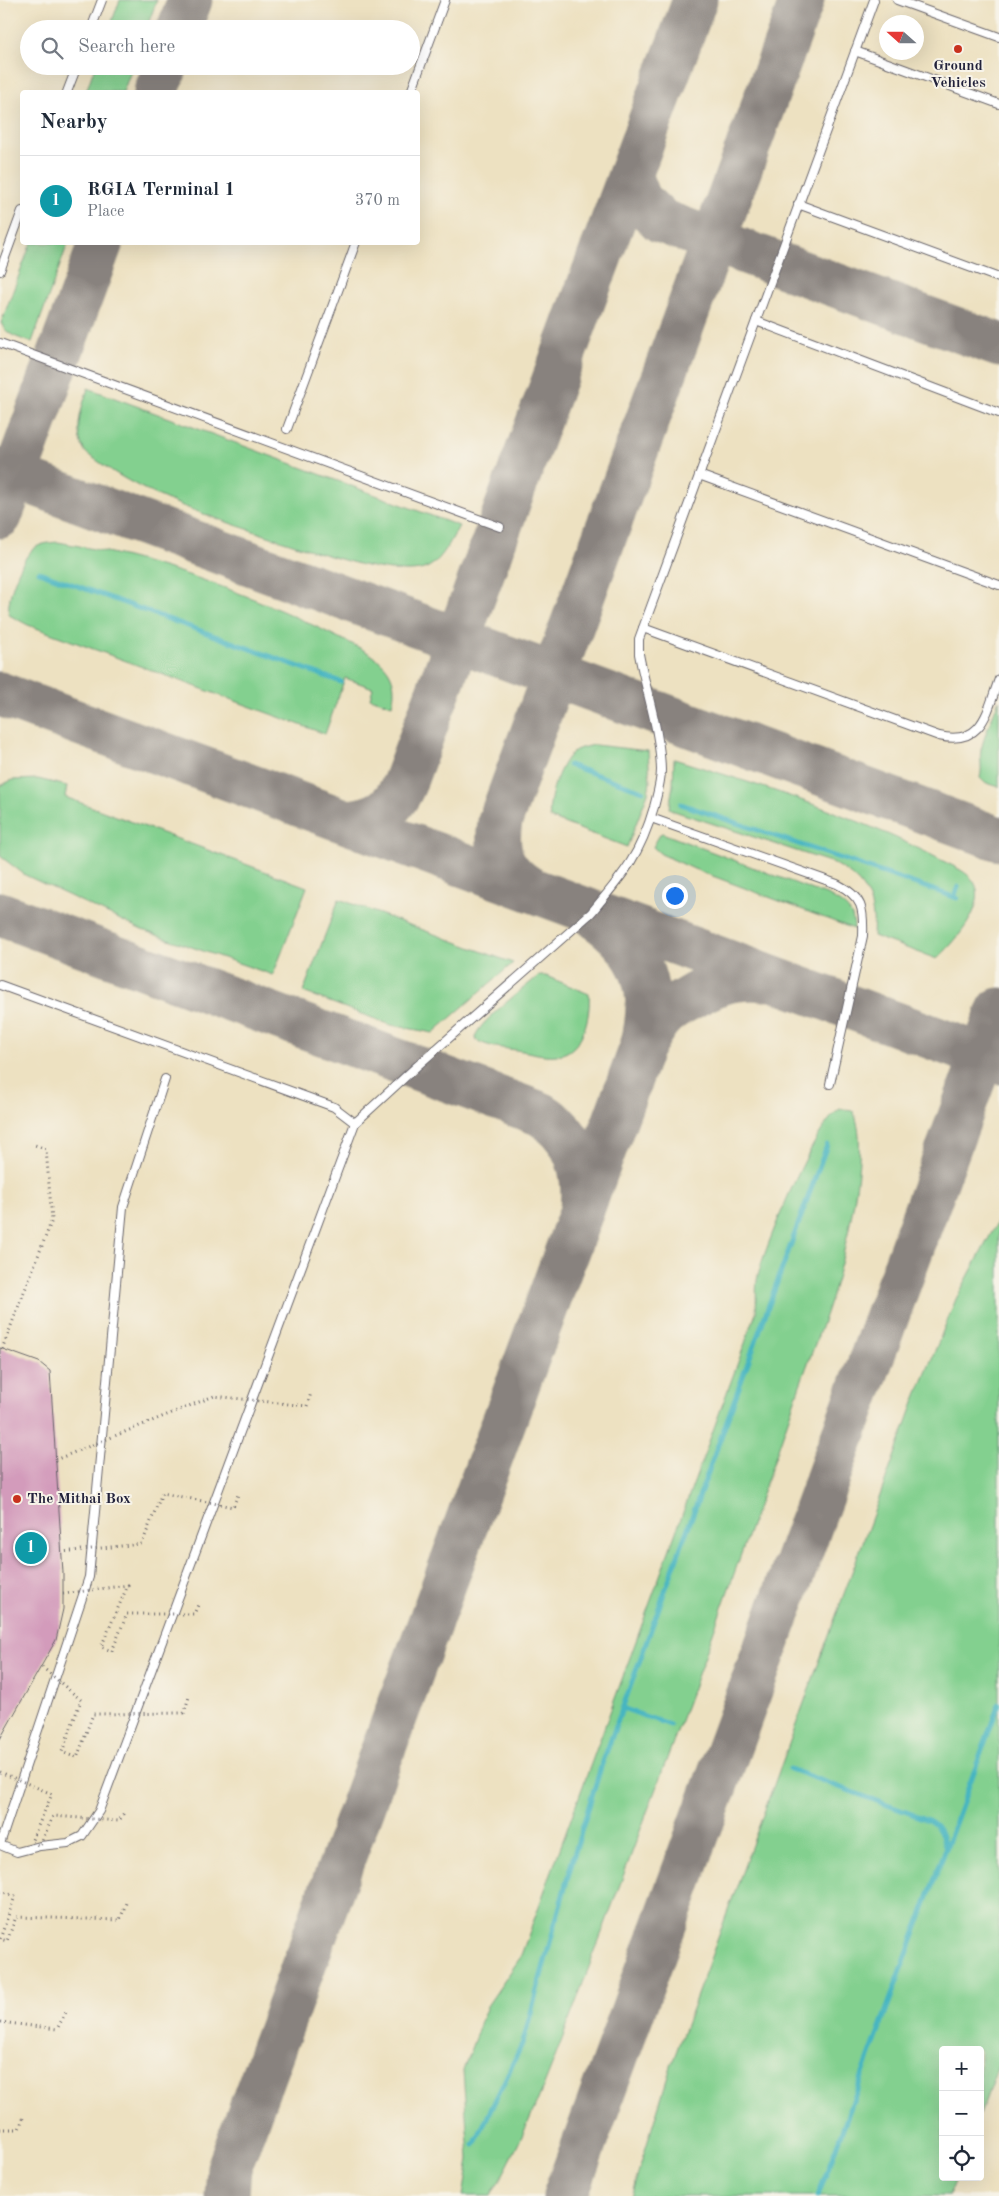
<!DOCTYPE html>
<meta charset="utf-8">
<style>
body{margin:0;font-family:"Old Standard TT",serif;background:#f2f2f3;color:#1f2937}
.controls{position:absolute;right:15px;bottom:15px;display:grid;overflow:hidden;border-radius:5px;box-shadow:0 5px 20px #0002}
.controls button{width:45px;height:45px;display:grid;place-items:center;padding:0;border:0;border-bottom:1px solid #e0e1e3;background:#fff;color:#1f2937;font:25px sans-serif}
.compass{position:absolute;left:879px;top:15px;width:45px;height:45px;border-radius:50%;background:#fff;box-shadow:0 5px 20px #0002;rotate:291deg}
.you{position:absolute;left:674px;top:895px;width:18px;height:18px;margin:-12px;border:4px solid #fff;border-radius:50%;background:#1a73e8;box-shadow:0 0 0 8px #1a73e833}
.badge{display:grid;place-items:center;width:32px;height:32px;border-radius:50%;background:#111827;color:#fff;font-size:16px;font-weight:700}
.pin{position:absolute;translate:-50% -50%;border:2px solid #fff;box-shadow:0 1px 5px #0006}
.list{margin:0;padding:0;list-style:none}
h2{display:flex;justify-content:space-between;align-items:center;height:65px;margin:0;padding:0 20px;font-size:21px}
h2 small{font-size:16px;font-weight:400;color:#747a83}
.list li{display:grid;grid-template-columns:32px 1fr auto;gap:15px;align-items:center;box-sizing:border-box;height:90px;padding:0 20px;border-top:1px solid #e0e1e3}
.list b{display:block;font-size:19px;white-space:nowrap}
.list p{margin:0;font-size:16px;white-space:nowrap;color:#747a83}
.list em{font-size:16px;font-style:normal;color:#747a83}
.icon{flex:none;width:28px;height:28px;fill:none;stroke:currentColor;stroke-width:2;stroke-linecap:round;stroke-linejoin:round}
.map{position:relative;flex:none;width:999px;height:2196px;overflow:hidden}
.search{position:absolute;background:#fff;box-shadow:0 5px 20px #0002;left:20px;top:20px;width:400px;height:55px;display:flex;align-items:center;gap:12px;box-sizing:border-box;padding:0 18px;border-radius:28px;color:#747a83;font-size:19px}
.panel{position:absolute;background:#fff;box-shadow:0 5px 20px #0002;left:20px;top:90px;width:400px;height:155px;border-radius:5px}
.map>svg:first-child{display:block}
</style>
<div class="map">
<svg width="999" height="2196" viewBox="0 0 999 2196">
<rect width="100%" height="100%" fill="#f7f3e8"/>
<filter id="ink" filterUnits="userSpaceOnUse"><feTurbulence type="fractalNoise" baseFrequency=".02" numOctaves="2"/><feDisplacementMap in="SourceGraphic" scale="10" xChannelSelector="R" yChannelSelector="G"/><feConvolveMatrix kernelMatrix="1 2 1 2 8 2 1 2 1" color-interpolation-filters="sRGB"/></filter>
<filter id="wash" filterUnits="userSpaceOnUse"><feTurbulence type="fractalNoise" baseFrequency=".0096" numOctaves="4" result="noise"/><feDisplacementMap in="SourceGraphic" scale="20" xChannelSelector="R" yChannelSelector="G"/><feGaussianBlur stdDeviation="1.12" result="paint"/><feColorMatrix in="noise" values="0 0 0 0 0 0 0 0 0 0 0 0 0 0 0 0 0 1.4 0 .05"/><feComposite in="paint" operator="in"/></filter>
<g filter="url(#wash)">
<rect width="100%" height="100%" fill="#ede1c1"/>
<g fill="#83d08f" stroke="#527965">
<path d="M 120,0 L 157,0 L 146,29 L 109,29 Z"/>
<path d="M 95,66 L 133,66 L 123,92 L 86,92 Z"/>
<path d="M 31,243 L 68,243 L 32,342 C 19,338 7,336 1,323 Z"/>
<path d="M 88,388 L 459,526 C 450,542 440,566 420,570 C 403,573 384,569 367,566 C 333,558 299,546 265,535 C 209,516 147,497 99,462 C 94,458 87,455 84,450 C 73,430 82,408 88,388 Z"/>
<path d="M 58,542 C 154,559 248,592 335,636 C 352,644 379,655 389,672 C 395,682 395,694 392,705 L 370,698 L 373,688 L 345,678 L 325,734 L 28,625 L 9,615 C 6,598 20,562 32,550 C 40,543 49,543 58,542 Z"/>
<path d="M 999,700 L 999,787 L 984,782 L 980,778 C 983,766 979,759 981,750 C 985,733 993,716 999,700 Z"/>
<path d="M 595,745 L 648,751 L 650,782 L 648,793 L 627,847 L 550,818 C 547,800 560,759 576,750 C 582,747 590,746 595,745 Z"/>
<path d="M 674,759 C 765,787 859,816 943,861 C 953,866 968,872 974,882 C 989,906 952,945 937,959 L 873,936 C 876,898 863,878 830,862 L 674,811 L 669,808 L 673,785 Z"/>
<path d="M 38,779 L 67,786 L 65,797 L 307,887 L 273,975 L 142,930 L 25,875 L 0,856 L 0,786 L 12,780 Z"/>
<path d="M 662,833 L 829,896 C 844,905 854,910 854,929 L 694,869 L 661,854 L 653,847 L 660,834 Z"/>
<path d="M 339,899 L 513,963 L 433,1033 L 391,1025 L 303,992 Z"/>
<path d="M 538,976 L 546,976 L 589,994 C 591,1013 584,1048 562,1054 C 547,1058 531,1052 516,1050 C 503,1048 486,1047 475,1039 C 474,1025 526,987 538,976 Z"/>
<path d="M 840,1109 L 853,1111 C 868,1139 853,1210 846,1242 C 836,1291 817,1338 800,1385 C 770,1473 739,1560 708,1647 C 671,1749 633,1850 595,1951 C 564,2033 535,2120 491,2196 L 463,2196 L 469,2159 L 463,2070 L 487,2006 L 520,1958 L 756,1313 C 757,1301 755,1288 758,1275 C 766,1244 815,1124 840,1109 Z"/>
<path d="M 999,1219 L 999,2063 L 980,2115 L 980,2050 L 943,2050 L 943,2177 L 957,2177 L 949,2196 L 631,2196 L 671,2066 L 915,1400 L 956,1299 Z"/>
</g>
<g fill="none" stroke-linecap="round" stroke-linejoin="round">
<g stroke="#47b5c1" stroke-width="5">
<path d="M 39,572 L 341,682"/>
<path d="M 569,765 L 643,791"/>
<path d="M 681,804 L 957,898"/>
<path d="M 954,897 L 958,887"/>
<path d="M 622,1708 L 670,1725"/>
<path d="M 790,1769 L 928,1820 C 940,1826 942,1836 946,1848"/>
<path d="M 474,2145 L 523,2042 L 573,1858 L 601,1767 L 827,1145"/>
<path d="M 818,2196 L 999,1704"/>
</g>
<g stroke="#88827e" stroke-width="45">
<path d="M 179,29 L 190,0"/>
<path d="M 156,92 L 166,66"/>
<path d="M 630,175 L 640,201 L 661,221 L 999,345"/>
<path d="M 0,471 L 999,839"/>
<path d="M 0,516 L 101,242"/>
<path d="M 0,694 L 999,1062"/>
<path d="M 348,822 C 377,819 392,811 404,784 L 695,0"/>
<path d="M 530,889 C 502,871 495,854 500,821 L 802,0"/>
<path d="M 0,914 L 541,1114 C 575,1135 586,1169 582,1207"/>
<path d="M 595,917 C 644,951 657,990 642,1047 C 647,1038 652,1029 658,1021 C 665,1012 676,1005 686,1000 C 714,983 732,976 766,979"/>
<path d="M 227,2196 L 229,2168 L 642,1047"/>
<path d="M 565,2196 L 999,1010"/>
</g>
</g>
<g id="blocks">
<path fill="#d39bbb" d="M 0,1348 L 39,1362 L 50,1371 L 63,1573 L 63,1609 L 56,1640 L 0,1739 Z"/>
</g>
</g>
<g filter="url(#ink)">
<use href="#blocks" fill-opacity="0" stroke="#69656a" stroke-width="1"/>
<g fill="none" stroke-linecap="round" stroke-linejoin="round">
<defs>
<g id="lane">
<path d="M 897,0 L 999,37"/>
<path d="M 91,29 L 102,0"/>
<path d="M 855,51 L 999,104"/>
<path d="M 67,92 L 77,66"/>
<path d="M 411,92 L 445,0"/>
<path d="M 798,204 L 999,278"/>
<path d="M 0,271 L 22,211"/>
<path d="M 756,321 L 999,413"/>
<path d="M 0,343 L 500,527"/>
<path d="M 287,429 L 356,242"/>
<path d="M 699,475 L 999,585"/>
<path d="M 643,628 L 939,736 C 983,746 987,712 999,679"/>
<path d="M 651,818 L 837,884 C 863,897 864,909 863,936 L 830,1084"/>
<path d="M 0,985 L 334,1107 L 355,1123"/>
<path d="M 0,1844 L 89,1577 L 123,1207 L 165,1079"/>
<path d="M 0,1845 L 17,1852 L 40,1846 L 68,1843 L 82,1836 L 99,1811 L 355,1123 L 416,1067 L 591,913 C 623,875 640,856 654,807 C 657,795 661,782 661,770 C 660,730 646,692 639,654 L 639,639 L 874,0"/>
</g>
</defs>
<use href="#lane" stroke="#69656a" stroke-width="10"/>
<g stroke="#69656a" stroke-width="3" stroke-dasharray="1 4" stroke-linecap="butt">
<path d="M 2,1349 L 52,1220 L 46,1149 L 32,1144"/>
<path d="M 0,1891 L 15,1896 L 0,1939 L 7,1941 L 16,1917 L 120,1920 L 126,1903"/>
<path d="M 0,2022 L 57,2029 L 66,2012"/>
<path d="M 0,2129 L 19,2129 L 23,2118"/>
</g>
<use href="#lane" stroke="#fff" stroke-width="8"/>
<g stroke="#69656a" stroke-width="3" stroke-dasharray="1 4" stroke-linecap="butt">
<path d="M 55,1460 L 214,1396 L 307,1406 L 311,1393"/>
<path d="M 61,1552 L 142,1544 L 162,1493 L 233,1507 L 239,1492"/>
<path d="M 63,1594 L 128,1585 L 101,1647 L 112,1651 L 127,1614 L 194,1614 L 198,1605"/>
<path d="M 42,1667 L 81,1700 L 62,1752 L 77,1758 L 93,1714 L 184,1713 L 189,1697"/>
<path d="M 0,1772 L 52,1794 L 31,1842 L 40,1846 L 53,1816 L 119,1821 L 125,1811"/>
</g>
</g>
</g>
<g fill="#c8321e" stroke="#f7f3e8" stroke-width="2">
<circle cx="958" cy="49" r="5"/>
<circle cx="17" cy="1499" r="5"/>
</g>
<g text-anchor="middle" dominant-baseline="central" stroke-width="4" stroke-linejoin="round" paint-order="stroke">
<g font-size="15" font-weight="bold" fill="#22223b" stroke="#f7f3e8">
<text x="958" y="66">Ground<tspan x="958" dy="17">Vehicles</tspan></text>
<text x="27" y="1499" text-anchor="start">The Mithai Box</text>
</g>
</g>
</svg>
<div class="controls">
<button>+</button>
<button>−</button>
<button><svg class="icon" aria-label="locate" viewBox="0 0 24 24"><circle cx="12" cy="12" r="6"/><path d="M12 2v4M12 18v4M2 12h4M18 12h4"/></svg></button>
</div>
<svg class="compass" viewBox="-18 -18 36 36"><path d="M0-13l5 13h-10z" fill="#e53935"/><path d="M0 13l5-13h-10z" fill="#747a83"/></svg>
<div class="you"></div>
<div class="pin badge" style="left:31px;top:1548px;background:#0f9aa8">1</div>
<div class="search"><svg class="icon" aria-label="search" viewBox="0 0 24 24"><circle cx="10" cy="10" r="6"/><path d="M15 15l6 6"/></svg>Search here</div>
<section class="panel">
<h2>Nearby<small></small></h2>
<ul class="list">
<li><span class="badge" style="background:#0f9aa8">1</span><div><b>RGIA Terminal 1</b><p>Place</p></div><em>370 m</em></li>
</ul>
</section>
</div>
